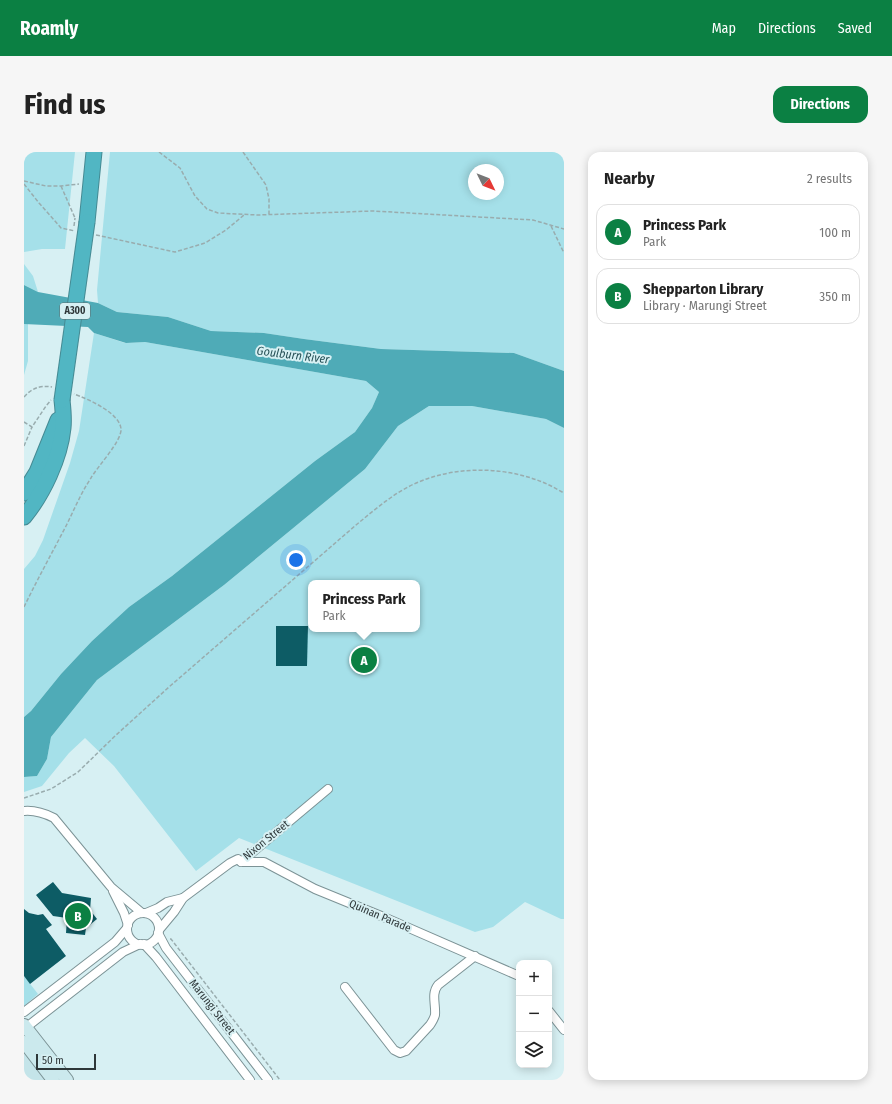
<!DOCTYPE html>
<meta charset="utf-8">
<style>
body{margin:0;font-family:"Fira Sans Condensed",sans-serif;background:#f6f6f6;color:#222}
.controls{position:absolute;right:12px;bottom:12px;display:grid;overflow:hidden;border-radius:8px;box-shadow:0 2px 10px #0003}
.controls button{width:36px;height:36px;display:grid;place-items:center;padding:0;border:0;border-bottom:1px solid #e0e0e0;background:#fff;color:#222;font:20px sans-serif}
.compass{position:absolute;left:444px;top:12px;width:36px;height:36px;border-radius:50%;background:#fff;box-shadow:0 2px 10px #0003;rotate:133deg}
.scale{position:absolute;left:12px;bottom:10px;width:60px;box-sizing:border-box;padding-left:4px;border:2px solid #2e3739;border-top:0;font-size:11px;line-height:14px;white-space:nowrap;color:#2e3739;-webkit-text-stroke:3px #d7f0f3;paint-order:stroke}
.you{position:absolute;left:272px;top:408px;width:14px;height:14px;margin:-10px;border:3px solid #fff;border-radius:50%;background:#1a73e8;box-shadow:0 0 0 6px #1a73e833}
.badge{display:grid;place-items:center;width:26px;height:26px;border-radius:50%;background:#0b8043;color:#fff;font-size:13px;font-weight:700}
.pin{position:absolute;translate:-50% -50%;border:2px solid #fff;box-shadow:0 1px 4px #0006}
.popup{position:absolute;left:284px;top:428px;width:112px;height:52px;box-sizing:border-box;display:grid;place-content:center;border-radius:8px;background:#fff;filter:drop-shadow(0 1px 3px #0005);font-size:13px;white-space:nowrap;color:#767676}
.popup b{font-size:15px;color:#222}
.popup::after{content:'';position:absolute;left:50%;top:100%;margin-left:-8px;border:8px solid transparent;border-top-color:#fff}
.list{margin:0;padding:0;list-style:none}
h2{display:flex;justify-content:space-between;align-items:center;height:52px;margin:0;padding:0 16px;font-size:17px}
h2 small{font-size:13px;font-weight:400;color:#767676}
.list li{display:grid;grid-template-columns:26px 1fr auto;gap:12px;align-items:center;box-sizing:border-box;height:56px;margin:0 8px 8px;padding:0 8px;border:1px solid #e0e0e0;border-radius:12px}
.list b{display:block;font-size:15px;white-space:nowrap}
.list p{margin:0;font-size:13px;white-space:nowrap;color:#767676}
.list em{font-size:13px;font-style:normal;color:#767676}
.icon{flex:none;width:22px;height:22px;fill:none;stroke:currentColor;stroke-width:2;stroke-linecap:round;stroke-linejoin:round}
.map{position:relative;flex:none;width:540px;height:928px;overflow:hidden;border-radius:12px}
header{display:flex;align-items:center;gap:24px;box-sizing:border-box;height:56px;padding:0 20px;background:#0b8043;color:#fff}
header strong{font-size:19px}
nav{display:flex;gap:22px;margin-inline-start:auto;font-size:14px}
.intro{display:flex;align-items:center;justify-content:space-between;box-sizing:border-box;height:96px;padding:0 24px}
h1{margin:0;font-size:28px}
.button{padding:10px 18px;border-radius:12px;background:#0b8043;color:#fff;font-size:14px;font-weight:700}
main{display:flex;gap:24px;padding:0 24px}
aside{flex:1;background:#fff;border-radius:12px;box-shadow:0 2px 10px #0003}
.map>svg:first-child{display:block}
</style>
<header>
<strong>Roamly</strong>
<nav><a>Map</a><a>Directions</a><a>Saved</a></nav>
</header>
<div class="intro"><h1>Find us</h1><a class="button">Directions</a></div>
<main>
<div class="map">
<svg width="540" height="928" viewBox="0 0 540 928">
<rect width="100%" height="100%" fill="#d7f0f3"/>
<path fill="#c4e4e9" d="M 0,900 L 22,928 L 0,928 Z"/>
<g fill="#a5e0e9" fill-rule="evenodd">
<path d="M 0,0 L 51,0 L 41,97 L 18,97 L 0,100 Z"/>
<path d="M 86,0 L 540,0 L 540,219 L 490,201 L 357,197 L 280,187 L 240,181 L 187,179 L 144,165 L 93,160 L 74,151 L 73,138 ZM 450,18 L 474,18 L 474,42 L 450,42 Z"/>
<path d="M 0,112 L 9,124 L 14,140 L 0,133 Z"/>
<path d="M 0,172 L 4,172 L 4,209 L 0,223 Z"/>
<path d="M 70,181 L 101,191 L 121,190 L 342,229 L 355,240 L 348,256 L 331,280 L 291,309 L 148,424 L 105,455 L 68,489 L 37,522 L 7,559 L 0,565 L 0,417 L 11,404 L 19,388 L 46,311 L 55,279 Z"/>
<path d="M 405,254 L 448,254 L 522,267 L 540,276 L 540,767 L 537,767 L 501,750 L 469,775 L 451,780 L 215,686 L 172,719 L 90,614 L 61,586 L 45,601 L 18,634 L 0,640 L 0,625 L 13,624 L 23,607 L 27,585 L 73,528 L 200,433 L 341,317 L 374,274 ZM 287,431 L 393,431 L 393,477 L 287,477 Z"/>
<path d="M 0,824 L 14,842 L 0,854 Z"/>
</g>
<path fill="#4fabb7" d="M 0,133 L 14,140 L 74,151 L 93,160 L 144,165 L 187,179 L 240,181 L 280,187 L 357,197 L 490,201 L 540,219 L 540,276 L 522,267 L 448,254 L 405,254 L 374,274 L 341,317 L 200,433 L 73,528 L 27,585 L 23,607 L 13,624 L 0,625 L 0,565 L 7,559 L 37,522 L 68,489 L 105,455 L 148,424 L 291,309 L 331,280 L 348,256 L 355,240 L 342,229 L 121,190 L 102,191 L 70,181 L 64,175 L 0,172 Z"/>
<g fill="#0d5c65">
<path d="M 252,474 L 284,474 L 283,514 L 252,514 Z"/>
<path d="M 29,730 L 38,741 L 67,746 L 66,758 L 73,767 L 62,776 L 61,783 L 42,781 L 43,766 L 29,764 L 12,743 Z"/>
<path d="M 0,757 L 5,761 L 14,763 L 19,762 L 28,773 L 22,777 L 42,804 L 6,832 L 0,824 Z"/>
</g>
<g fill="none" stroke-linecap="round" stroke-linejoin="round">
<defs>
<g id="street">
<path d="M 0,659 C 11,658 20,661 30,666 L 87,735 L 118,761"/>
<path d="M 217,710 L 304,637"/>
<path d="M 89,739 L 100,761 L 104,773"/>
<path d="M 122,761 L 134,756 L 143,750 L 159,746"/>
<circle cx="119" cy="777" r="16"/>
<path d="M 135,778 L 150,760 L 159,746 L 206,711 L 214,707 L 217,710 L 240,710 L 291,737 L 362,766 L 495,824"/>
<path d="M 134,781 L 142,796 L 244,928"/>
<path d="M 120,792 L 132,805 L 226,928"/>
<path d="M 321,835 L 370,898 L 376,901 L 382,899 L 406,873 C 408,870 410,867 411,863 C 412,852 407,842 414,833 L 451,804"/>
<path d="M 525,859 L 540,878"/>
<path d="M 0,860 L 91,790 L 103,776"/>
<path d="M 0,877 L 99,800 L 116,792"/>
</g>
<g id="secondary">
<path d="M 0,873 L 43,928"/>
<path d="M 0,890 L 29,928"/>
</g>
<g id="highway">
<path d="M 63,70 L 70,0"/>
<path d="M 0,341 L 13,320 L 34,268"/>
<path d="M 0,365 C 19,342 36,306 39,276 C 40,267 39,257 38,248"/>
</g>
</defs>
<use href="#street" stroke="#7c9396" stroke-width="10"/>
<use href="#secondary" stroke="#7c9396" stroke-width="14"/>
<use href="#highway" stroke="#458a93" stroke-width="17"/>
<g stroke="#99acae" stroke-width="1.5" stroke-dasharray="4 2" stroke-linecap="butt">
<path d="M 135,0 L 156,16 L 171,44 L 183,57 L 194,61 L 233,63 L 349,59 L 509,68 L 540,77"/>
<path d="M 219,0 L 242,33 L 245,47 L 245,62"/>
<path d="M 0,29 L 22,34 L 37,34 L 55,32"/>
<path d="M 0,32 L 15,51 L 37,76 L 51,79"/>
<path d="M 37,34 L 51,66"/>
<path d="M 527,74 L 540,101"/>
<path d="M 72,83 L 151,100 L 181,91 L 202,78 L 220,63"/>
<path d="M 0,245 C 8,236 16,233 28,235"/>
<path d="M 0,270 L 8,275 L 22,254 L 27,248"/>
<path d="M 0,294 L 8,275"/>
<path d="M 0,455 C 13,428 28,401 42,374 C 50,358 57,341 67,326 C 73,315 98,289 97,277 C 96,261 64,247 50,242"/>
<path d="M 0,646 L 27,637 L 54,620 L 91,584 L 145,535 L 332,373 C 348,360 365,345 384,335 C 422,315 472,313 513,328 C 522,331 531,336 540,341"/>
<path d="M 146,787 L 147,787 L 256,928"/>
</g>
<use href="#street" stroke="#fff" stroke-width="8"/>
<use href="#secondary" stroke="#cbe9ed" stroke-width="12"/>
<use href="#highway" stroke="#51b6c3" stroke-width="15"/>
<defs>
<path id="highway-bridge" d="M 38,248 L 63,70"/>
</defs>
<use href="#highway-bridge" stroke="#458a93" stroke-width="17" stroke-linecap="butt"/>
<path stroke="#99acae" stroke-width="1.5" stroke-dasharray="4 2" stroke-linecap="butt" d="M 50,74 L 51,66"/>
<use href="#highway-bridge" stroke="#51b6c3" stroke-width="15"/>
</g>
<g text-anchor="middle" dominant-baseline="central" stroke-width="4" stroke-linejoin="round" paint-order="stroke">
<rect fill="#d7f0f3" stroke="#616e71" stroke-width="1" x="36" y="151" width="30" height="16" rx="3"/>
<g font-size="10" font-weight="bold" fill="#2e3739">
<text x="51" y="159">A300</text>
</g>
<g font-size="11" fill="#2e3739" stroke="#d7f0f3">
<text transform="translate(242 688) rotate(-39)">Nixon Street</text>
<text transform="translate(356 764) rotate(23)">Quinan Parade</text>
<text transform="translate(188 855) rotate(52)">Marungi Street</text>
</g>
<g font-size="12" font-style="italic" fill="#265056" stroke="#d7f0f3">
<text transform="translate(269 203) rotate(7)">Goulburn River</text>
</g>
</g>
</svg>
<div class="controls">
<button>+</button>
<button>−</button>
<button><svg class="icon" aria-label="layers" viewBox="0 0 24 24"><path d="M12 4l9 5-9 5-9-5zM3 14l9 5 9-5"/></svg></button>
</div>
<svg class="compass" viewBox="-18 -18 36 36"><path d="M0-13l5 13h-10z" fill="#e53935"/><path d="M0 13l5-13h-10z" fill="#767676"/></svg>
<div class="scale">50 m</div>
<div class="you"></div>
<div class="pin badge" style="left:340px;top:508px">A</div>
<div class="popup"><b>Princess Park</b>Park</div>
<div class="pin badge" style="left:54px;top:764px">B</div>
</div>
<aside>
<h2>Nearby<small>2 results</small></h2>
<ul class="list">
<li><span class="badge">A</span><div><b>Princess Park</b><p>Park</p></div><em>100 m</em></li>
<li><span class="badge">B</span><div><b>Shepparton Library</b><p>Library · Marungi Street</p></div><em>350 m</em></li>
</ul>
</aside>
</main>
